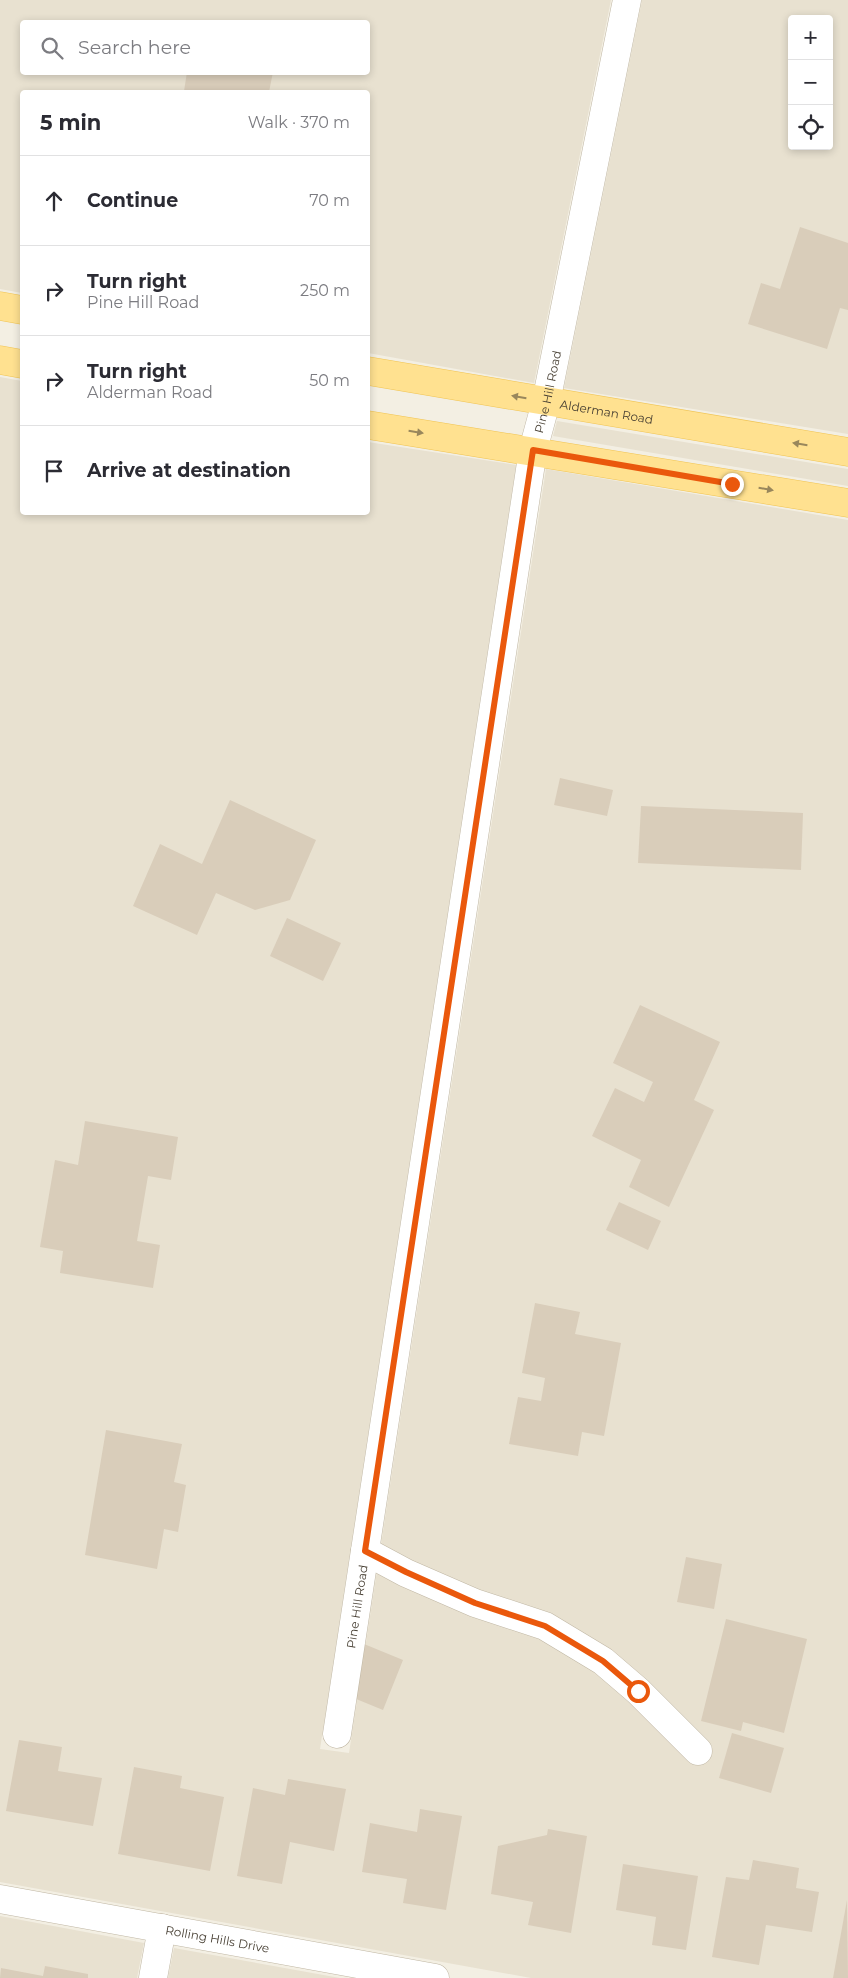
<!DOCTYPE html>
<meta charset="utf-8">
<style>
body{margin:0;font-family:Montserrat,sans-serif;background:#f2f2f3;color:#2b2b33}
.controls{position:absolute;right:15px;top:15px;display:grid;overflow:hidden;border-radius:5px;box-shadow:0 2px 8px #0003}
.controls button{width:45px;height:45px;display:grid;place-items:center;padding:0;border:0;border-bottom:1px solid #e1e1e2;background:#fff;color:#2b2b33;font:25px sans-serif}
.stop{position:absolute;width:15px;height:15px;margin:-11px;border:4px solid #ea580c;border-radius:50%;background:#fff}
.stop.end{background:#ea580c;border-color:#fff;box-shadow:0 1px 5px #0008}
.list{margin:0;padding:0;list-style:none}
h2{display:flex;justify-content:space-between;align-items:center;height:65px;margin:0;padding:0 20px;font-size:21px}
h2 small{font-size:16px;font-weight:400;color:#7c7c81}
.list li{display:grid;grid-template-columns:32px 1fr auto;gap:15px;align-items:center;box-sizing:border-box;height:90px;padding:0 20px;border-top:1px solid #e1e1e2}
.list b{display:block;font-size:19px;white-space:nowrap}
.list p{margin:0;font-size:16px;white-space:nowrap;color:#7c7c81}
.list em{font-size:16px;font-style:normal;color:#7c7c81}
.icon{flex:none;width:28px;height:28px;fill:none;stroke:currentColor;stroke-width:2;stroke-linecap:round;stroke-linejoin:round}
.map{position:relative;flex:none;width:848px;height:1978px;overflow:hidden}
.search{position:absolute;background:#fff;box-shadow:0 2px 8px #0003;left:20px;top:20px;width:350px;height:55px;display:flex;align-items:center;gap:12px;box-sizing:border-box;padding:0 18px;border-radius:5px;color:#7c7c81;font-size:19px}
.panel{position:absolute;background:#fff;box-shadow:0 2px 8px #0003;left:20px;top:90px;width:350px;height:425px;border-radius:5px}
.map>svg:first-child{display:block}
</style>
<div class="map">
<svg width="848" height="1978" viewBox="0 0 848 1978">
<rect width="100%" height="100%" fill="#f3efe3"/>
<g fill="#e8e1d0" fill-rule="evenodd">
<path d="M 0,0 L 611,0 L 534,383 L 368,353 L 368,92 L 22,92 L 22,293 L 0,289 ZM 22,22 L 368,22 L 368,72 L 22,72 Z"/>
<path d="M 642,0 L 848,0 L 848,434 L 564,388 ZM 792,19 L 829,19 L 829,146 L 792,146 Z"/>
<path d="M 0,377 L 22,381 L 22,512 L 368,512 L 368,442 L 516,465 L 320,1749 L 349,1753 L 546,469 L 848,520 L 848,1978 L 531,1978 L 0,1882 Z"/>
<path d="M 557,421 L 848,469 L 848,486 L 553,436 Z"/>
<path d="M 0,1916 L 144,1943 L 137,1978 L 0,1978 Z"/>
<path d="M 174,1948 L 340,1978 L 168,1978 Z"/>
</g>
<g fill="#d9cdba">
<path d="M 187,72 L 273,72 L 269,92 L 184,91 Z"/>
<path d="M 800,227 L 848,243 L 848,310 L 840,308 L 827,349 L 748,324 L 761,283 L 780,289 Z"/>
<path d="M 560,778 L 613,790 L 607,816 L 554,805 Z"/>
<path d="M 230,800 L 316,840 L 290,900 L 255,910 L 216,893 L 197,935 L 133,906 L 160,844 L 202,864 Z"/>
<path d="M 641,806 L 803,813 L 801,870 L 638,863 Z"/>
<path d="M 287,918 L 341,943 L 323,981 L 270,956 Z"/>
<path d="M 640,1005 L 720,1042 L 694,1100 L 714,1110 L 669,1207 L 629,1187 L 641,1160 L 592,1136 L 615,1088 L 644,1102 L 653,1082 L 613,1063 Z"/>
<path d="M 85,1121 L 178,1137 L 171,1180 L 148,1176 L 137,1241 L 160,1245 L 153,1288 L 60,1273 L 63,1251 L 40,1247 L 55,1160 L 78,1165 Z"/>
<path d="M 619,1202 L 661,1221 L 648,1250 L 606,1230 Z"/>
<path d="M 535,1303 L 580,1312 L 575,1334 L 621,1343 L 604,1436 L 582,1432 L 578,1456 L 509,1444 L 518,1397 L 541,1401 L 545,1378 L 522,1373 Z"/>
<path d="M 106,1430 L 182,1444 L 174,1482 L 186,1485 L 178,1532 L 164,1529 L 157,1569 L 85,1555 Z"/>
<path d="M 686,1557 L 722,1564 L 714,1609 L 677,1602 Z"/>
<path d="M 726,1619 L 807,1639 L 784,1733 L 743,1722 L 741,1731 L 701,1721 Z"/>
<path d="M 364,1644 L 403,1660 L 383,1710 L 344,1694 Z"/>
<path d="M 732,1733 L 784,1748 L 771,1793 L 719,1778 Z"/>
<path d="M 19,1740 L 62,1747 L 58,1771 L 102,1778 L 93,1826 L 6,1811 Z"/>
<path d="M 134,1767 L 182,1776 L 180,1788 L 224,1797 L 210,1871 L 118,1854 Z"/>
<path d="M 288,1779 L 346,1789 L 334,1851 L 290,1842 L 282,1884 L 237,1876 L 253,1788 L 285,1795 Z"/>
<path d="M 420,1809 L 462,1816 L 446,1910 L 403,1903 L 407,1879 L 362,1872 L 370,1823 L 417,1832 Z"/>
<path d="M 548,1829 L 587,1836 L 571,1933 L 528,1925 L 533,1902 L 491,1894 L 498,1846 L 547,1835 Z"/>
<path d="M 753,1860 L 799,1868 L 796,1888 L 819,1892 L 812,1932 L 766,1925 L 759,1965 L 712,1957 L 726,1877 L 749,1880 Z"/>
<path d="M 623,1864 L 698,1876 L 686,1950 L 652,1945 L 656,1917 L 616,1910 Z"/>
<path d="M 847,1900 L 848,1978 L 833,1978 Z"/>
<path d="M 45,1966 L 88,1974 L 88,1978 L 0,1978 L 1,1968 L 43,1976 Z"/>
</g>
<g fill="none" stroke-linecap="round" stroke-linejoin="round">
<defs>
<g id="minor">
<path d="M 365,1551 L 406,1573 L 475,1603 L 545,1626 L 603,1661 L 638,1691 L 698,1751"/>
<path id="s1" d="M 337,1734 L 533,450 L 546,402 L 627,0"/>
<path id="s2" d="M 0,1899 L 435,1978"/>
<path d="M 153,1978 L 162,1928"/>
</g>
<g id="major">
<path d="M 0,306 L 22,310"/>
<path d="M 0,360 L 22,364"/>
<path id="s3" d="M 368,371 L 848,452"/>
<path d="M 368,425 L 848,503"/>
</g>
</defs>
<use href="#minor" stroke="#c0b7a4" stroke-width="29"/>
<use href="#major" stroke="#f0c454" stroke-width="29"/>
<use href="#minor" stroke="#fff" stroke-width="28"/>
<use href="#major" stroke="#ffe190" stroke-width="28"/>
</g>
<defs><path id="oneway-solid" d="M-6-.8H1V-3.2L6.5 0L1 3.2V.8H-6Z" transform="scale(1.25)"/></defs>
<g fill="#99875c">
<use href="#oneway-solid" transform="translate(519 397) rotate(-170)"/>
<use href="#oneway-solid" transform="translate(416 432) rotate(9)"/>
<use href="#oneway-solid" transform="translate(800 444) rotate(-171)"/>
<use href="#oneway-solid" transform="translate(766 489) rotate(10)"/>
</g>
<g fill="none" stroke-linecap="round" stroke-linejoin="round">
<path stroke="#ea580c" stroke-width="6" d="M 638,1691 L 603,1661 L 545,1626 L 475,1603 L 406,1572 L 365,1551 L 533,450 L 732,484"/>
</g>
<g text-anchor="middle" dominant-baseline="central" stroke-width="4" stroke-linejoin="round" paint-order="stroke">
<g font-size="12" fill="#463e32" stroke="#fff">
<text stroke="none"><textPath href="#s1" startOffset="1359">Pine Hill Road</textPath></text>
<text stroke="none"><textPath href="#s3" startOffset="242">Alderman Road</textPath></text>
<text stroke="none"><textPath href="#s1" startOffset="129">Pine Hill Road</textPath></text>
<text stroke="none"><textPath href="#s2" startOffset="221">Rolling Hills Drive</textPath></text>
</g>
</g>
</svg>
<div class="controls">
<button>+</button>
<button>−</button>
<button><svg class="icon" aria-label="locate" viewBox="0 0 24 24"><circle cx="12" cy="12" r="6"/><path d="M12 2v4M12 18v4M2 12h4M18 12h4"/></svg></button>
</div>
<div class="stop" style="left:638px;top:1691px"></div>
<div class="stop end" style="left:732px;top:484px"></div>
<div class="search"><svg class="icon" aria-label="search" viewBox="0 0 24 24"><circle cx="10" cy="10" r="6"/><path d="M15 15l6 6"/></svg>Search here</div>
<section class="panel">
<h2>5 min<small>Walk · 370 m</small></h2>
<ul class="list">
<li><svg class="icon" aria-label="ahead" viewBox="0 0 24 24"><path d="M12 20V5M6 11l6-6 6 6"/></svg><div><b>Continue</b></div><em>70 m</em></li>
<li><svg class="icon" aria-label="right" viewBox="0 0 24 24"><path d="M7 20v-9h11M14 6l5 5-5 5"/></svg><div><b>Turn right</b><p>Pine Hill Road</p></div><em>250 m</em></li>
<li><svg class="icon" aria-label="right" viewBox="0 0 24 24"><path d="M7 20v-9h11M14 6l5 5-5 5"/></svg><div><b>Turn right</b><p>Alderman Road</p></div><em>50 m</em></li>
<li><svg class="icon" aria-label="arrive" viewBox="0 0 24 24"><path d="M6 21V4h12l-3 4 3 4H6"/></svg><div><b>Arrive at destination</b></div></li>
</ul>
</section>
</div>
